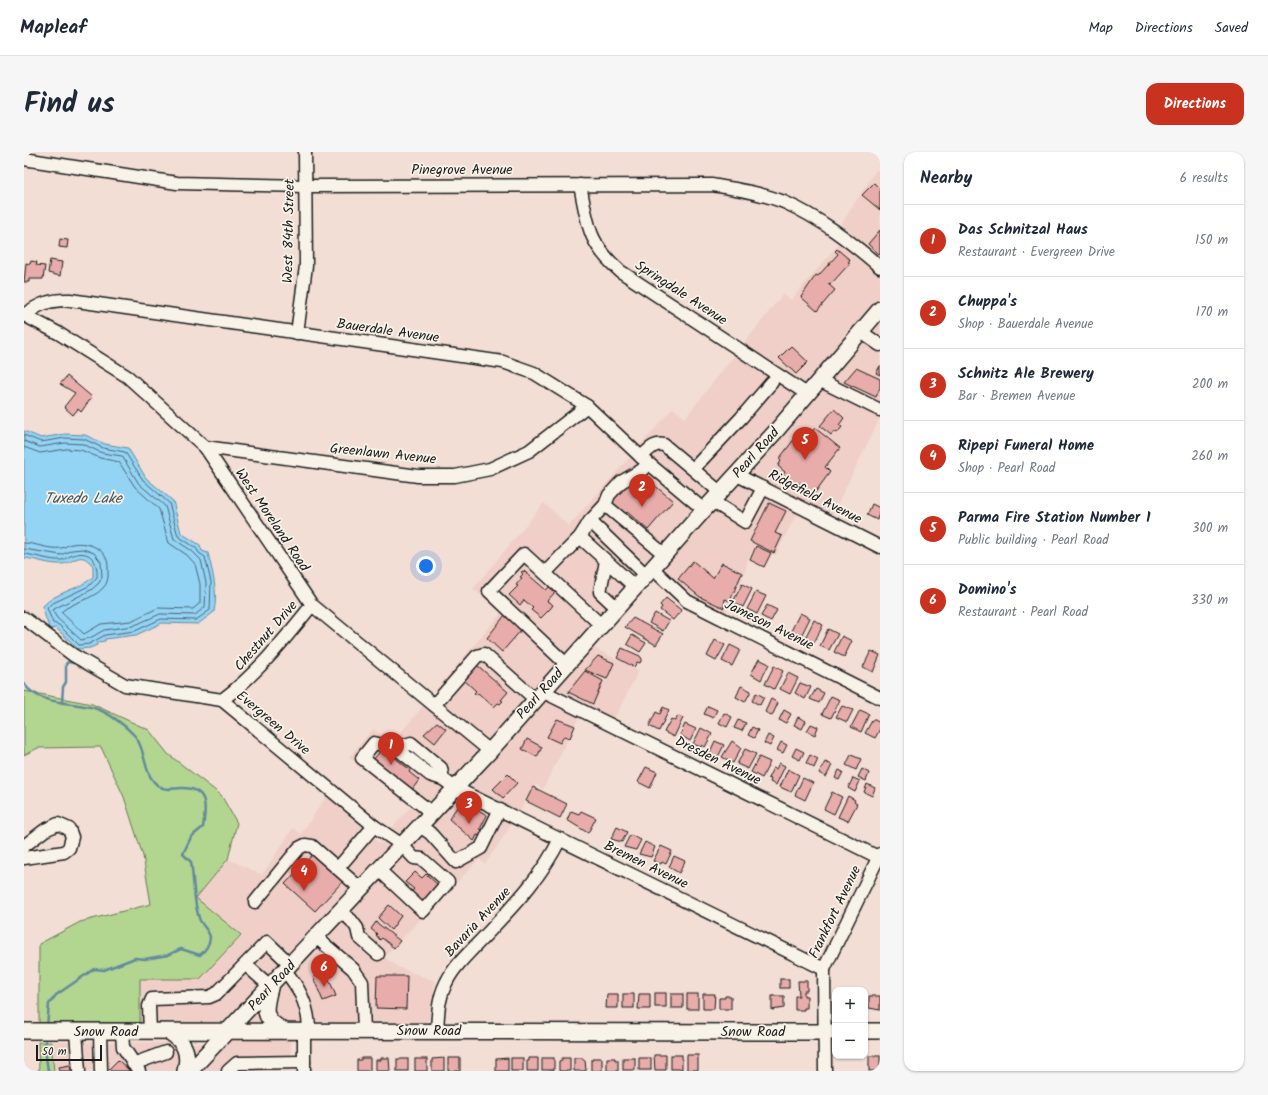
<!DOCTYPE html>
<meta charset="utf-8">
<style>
body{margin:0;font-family:Kalam,sans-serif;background:#f6f6f7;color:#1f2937}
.controls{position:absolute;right:12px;bottom:12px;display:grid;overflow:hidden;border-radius:8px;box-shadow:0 1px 3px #0004}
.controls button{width:36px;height:36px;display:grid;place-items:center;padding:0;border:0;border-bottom:1px solid #e0e1e3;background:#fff;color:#1f2937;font:20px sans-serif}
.scale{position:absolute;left:12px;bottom:10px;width:66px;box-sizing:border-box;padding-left:4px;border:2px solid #1c1c1c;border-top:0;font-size:11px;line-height:14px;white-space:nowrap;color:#1c1c1c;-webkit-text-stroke:3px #f7f3e8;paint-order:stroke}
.you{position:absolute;left:402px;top:414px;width:14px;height:14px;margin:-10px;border:3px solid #fff;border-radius:50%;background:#1a73e8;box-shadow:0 0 0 6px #1a73e833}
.badge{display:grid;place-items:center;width:26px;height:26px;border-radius:50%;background:#c8321e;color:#fff;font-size:13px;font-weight:700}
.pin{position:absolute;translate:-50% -33px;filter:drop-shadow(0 1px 2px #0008)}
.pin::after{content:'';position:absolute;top:21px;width:14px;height:12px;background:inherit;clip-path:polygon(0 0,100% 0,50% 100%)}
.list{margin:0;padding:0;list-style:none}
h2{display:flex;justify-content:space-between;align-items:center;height:52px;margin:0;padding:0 16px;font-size:17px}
h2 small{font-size:13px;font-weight:400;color:#747a83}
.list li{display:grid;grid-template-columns:26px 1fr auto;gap:12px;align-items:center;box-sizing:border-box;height:72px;padding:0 16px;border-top:1px solid #e0e1e3}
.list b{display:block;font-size:15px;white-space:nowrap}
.list p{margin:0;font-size:13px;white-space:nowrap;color:#747a83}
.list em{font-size:13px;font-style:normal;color:#747a83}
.map{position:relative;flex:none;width:856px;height:919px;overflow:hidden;border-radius:12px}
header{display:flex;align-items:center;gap:24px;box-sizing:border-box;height:56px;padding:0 20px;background:#fff;border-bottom:1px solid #e0e1e3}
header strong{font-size:19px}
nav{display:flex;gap:22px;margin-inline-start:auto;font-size:14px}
.intro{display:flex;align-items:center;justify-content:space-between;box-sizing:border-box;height:96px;padding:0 24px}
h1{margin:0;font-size:28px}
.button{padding:10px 18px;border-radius:12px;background:#c8321e;color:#fff;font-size:14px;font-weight:700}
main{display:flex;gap:24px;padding:0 24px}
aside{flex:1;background:#fff;border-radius:12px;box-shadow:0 1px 3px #0004}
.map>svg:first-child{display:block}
</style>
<header>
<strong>Mapleaf</strong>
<nav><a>Map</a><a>Directions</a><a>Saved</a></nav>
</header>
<div class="intro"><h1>Find us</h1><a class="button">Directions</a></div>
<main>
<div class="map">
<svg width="856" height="919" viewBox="0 0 856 919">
<rect width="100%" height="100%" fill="#f2ded5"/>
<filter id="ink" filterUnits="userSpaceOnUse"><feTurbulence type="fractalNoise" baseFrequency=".025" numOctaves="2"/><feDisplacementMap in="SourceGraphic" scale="8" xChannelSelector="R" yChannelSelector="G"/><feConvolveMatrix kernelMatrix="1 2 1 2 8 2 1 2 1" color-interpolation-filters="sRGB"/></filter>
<g filter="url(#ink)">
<g fill="#efcfc8">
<path d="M 852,18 L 856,20 L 856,266 L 805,369 L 776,355 L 752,403 L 731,393 L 724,407 L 720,422 L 699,467 L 658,444 L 621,410 L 554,488 L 615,518 L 587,573 L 558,559 L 519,637 L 511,632 L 492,666 L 461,712 L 455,707 L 360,805 L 374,815 L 411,829 L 404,874 L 116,875 L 116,827 L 176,827 L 217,783 L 172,746 L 204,707 L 238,723 L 269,676 L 277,682 L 304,642 L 355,691 L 389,652 L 325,605 L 349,577 L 368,591 L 478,460 L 449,437 L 520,351 L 545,374 L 649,256 L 661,266 L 759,142 L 767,148 L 821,85 L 818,71 Z"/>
<path d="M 210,885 L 267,885 L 267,919 L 176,919 Z"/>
<path d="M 27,890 L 186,891 L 157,919 L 30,919 Z"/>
</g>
<g fill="#b2d58f" stroke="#677856">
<path d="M 0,539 L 68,552 L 125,578 L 144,602 L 197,643 L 213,671 L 204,707 L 172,746 L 217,783 L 176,827 L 116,827 L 116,875 L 15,874 L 15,792 L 56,770 L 127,752 L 119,704 L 100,645 L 77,595 L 14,596 L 0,603 Z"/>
<path d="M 14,890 L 27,890 L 30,919 L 15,919 Z"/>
</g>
<path fill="#93d3f4" stroke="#638a9e" d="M 0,279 L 17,286 L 41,282 L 61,283 L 81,292 L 104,296 L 122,326 L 149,349 L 157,381 L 176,393 L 178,399 L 184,401 C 189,422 194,439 190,460 L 174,472 L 138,471 L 112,483 L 81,487 L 81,489 L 74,490 L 73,493 L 66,496 L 54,497 L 32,476 L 25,477 C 24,469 19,462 19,454 C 33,439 55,438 69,425 L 69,414 C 56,397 51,411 38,412 C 26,413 12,407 0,406 Z"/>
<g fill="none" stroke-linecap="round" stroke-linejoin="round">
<g stroke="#4c6572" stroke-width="1">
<path d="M 0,283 L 17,290 L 41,286 L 60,287 L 79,296 L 101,300 L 119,328 L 145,351 L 154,384 L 172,396 L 175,401 L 181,405 L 187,430 L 186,458 L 172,468 L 137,467 L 111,479 L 81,483 L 65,492 L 55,493 L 35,473 L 29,471 L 23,456 L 27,452 L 65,434 L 73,425 C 74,410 67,397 49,403 C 45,404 42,407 38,408 C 26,409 12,403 0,402"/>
<path d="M 0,289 L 16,295 L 41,291 L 59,292 L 78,301 L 98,304 L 115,332 L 141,354 L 150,387 L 168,399 L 177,408 L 182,431 L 181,455 L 171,463 L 136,462 L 109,474 L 80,478 L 66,486 L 57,488 L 33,466 L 28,458 L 67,438 L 75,431 L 78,425 L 77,410 L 70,401 L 59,397 L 48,398 L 37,403 L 0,397"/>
<path d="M 0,295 L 16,301 L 42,297 L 57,298 L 76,306 L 95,310 L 111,335 L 135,357 L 145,391 L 163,403 L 171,412 L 176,432 L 176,451 L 169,457 L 134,456 L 107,469 L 77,472 L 60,482 L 37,460 C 50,449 68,448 79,436 C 85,430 84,423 84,415 C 84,397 64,389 48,392 C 44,392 41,396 37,396 C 25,398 11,391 0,391"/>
</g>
<g stroke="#638a9e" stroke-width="2.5">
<path d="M 0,532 C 15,553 48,550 70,556 C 84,560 101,573 111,584 C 123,598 118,624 136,635 C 143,639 151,636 158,636 C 185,636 182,656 179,675 L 167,685 L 159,702 L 167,710 C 170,728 169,748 175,766 C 177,773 185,778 186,785 C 186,792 181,799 176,803 L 157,797 L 144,803 L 121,807 L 111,806 L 80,818 L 70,817 L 32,843 L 25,852 L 23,875"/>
<path d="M 38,551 L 39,535 L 42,530 L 42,512 L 44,510 L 54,512"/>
<path d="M 22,884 L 21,897 L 24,919"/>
</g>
</g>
<g fill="#e8adaa" stroke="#1c1c1c">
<path d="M 850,31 L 856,37 L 856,58 L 838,43 Z"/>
<path d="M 856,78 L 856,103 L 844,92 Z"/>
<path d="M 36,87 L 44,88 L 43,96 L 35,95 Z"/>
<path d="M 813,97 L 826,108 L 824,110 L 826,111 L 807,132 L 806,131 L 804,132 L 811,138 L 793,159 L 777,145 L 792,123 L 794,124 L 814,102 L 811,99 Z"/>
<path d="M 26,108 L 38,110 L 36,124 L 24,121 Z"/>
<path d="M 7,109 L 13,110 L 12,113 L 21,114 L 19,127 L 5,127 L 5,130 L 0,130 L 2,111 L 6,112 Z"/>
<path d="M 767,194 L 784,210 L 772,222 L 755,206 Z"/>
<path d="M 856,214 L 856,223 L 852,221 Z"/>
<path d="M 832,216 L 856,227 L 856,236 L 852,245 L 820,230 Z"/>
<path d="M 43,224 L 68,245 L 57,260 L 54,257 L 49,263 L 40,255 L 51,241 L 36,232 Z"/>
<path d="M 810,257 L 820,266 L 815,273 L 818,275 L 813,281 L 810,279 L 807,283 L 796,274 Z"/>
<path d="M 791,276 L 816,296 L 801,315 L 806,320 L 790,342 L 775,331 L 771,336 L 757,325 L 761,320 L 754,314 L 757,309 L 755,307 L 771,286 L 779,292 Z"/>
<path d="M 622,326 L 649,349 L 624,378 L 603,360 L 600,364 L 586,350 L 607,328 L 617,337 L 620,334 L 617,331 Z"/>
<path d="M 745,351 L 762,359 L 751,381 L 758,384 L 750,401 L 726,389 Z"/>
<path d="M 848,352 L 856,356 L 853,368 L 843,363 Z"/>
<path d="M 732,394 L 747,401 L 740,415 L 726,408 Z"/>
<path d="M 669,409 L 689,426 L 698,411 L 718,421 L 706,449 L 701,447 L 700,456 L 676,445 L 654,427 Z"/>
<path d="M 500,419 L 522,438 L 527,433 L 533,438 L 523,449 L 529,453 L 526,457 L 517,466 L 507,458 L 509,456 L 500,448 L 496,453 L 485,443 L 494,434 L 492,433 L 498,426 L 496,425 L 499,422 L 497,420 Z"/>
<path d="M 718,432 L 728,437 L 719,455 L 709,450 Z"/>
<path d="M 732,440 L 742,444 L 733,462 L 723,457 Z"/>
<path d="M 642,446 L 657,458 L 655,463 L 654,462 L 649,468 L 636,458 L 638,455 L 636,453 Z"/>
<path d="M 743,453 L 753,458 L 747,469 L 737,464 Z"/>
<path d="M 631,461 L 645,469 L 639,479 L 625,471 Z"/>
<path d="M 776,461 L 786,466 L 777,484 L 767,479 Z"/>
<path d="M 481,463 L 498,477 L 478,500 L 463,486 Z"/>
<path d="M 609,466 L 639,482 L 632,493 L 601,475 Z"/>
<path d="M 790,468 L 799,473 L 790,491 L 781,486 Z"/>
<path d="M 804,477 L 814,482 L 805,498 L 796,494 Z"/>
<path d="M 608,483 L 622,491 L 616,500 L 603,492 Z"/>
<path d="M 818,484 L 828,489 L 820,505 L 810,500 Z"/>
<path d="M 691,488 L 701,493 L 692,509 L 683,504 Z"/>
<path d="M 706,493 L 716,498 L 708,514 L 698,509 Z"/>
<path d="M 598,496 L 616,504 L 618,507 L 616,511 L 613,510 L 610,515 L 593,506 Z"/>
<path d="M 847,499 L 856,503 L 849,520 L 839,515 Z"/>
<path d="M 574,504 L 590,511 L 583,527 L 561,518 Z"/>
<path d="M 735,507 L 745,512 L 737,528 L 727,522 Z"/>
<path d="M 453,513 L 484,540 L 477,548 L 479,549 L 476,552 L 474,551 L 470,555 L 454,541 L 453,543 L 450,541 L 452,539 L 440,528 Z"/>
<path d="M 750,514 L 759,519 L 750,537 L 741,532 Z"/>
<path d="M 561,519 L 579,529 L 569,552 L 544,540 Z"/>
<path d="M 764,521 L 774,526 L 766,542 L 756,537 Z"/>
<path d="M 776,531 L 787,535 L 781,547 L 771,541 Z"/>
<path d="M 717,534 L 727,539 L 721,550 L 712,545 Z"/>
<path d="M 792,537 L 800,541 L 795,551 L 786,547 Z"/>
<path d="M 732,541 L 740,545 L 736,553 L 728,549 Z"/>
<path d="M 807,544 L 816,548 L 807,566 L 798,562 Z"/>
<path d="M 747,547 L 754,551 L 748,564 L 741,560 Z"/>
<path d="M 684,554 L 693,558 L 689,566 L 680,562 Z"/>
<path d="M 818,554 L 829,558 L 823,570 L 812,565 Z"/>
<path d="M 639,555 L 645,558 L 635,579 L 625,574 L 632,560 L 636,562 Z"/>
<path d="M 760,558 L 767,562 L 762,571 L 755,568 Z"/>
<path d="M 836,558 L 845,562 L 837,580 L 827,575 Z"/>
<path d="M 700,561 L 708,565 L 703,575 L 695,571 Z"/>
<path d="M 654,564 L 659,566 L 650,585 L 640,580 L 647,567 L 651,569 Z"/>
<path d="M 774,565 L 782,569 L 778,577 L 770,573 Z"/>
<path d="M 533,567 L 551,574 L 546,586 L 540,584 L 536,591 L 523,585 Z"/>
<path d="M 849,567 L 856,571 L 856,577 L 851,586 L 841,581 Z"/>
<path d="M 714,568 L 722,571 L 718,579 L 710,576 Z"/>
<path d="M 413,570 L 422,577 L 411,591 L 400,582 Z"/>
<path d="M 661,572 L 672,577 L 666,589 L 656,583 Z"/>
<path d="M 787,572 L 794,575 L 791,583 L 783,579 Z"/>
<path d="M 728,575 L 734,578 L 730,586 L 724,583 Z"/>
<path d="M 677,576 L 688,582 L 681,595 L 678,593 L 677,595 L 669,592 Z"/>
<path d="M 744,583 L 750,586 L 746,594 L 740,591 Z"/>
<path d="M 503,587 L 518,595 L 513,605 L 498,597 Z"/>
<path d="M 691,589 L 700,593 L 693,607 L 685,602 Z"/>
<path d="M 708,589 L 717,596 L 709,611 L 698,605 Z"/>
<path d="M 757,590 L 763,593 L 759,601 L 753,598 Z"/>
<path d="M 359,596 L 386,618 L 385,620 L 395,628 L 387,639 L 349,608 Z"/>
<path d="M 772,596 L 780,600 L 776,608 L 768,604 Z"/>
<path d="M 721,597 L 732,602 L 724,617 L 713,612 Z"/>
<path d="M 786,603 L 794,607 L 790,616 L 782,611 Z"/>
<path d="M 827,603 L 837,607 L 832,618 L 822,613 Z"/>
<path d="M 735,605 L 746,610 L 738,626 L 727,620 Z"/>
<path d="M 801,610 L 808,613 L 802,625 L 795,621 Z"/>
<path d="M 755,611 L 761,614 L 752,633 L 746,630 L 747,627 L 744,626 L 749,616 L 752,617 Z"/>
<path d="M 622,615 L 633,620 L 626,636 L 614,630 Z"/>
<path d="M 764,617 L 775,623 L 767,640 L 756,635 Z"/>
<path d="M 838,617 L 845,621 L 842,629 L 834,625 Z"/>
<path d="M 815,618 L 819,620 L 815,628 L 811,626 Z"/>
<path d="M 484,622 L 493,631 L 479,646 L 469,637 Z"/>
<path d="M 779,626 L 789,631 L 781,648 L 771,643 Z"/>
<path d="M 829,626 L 836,629 L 831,640 L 824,636 Z"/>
<path d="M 843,632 L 851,636 L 848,644 L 840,640 Z"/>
<path d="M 509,635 L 543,652 L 536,666 L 502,649 Z"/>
<path d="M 808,640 L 818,645 L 810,662 L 800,657 Z"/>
<path d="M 824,644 L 831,648 L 830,650 L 833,652 L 824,669 L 814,665 Z"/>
<path d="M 440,651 L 447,655 L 448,652 L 455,656 L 454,658 L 463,663 L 456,677 L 459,678 L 456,684 L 453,683 L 450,689 L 425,667 L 433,655 L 434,657 Z"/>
<path d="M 547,659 L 555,662 L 557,659 L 572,666 L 564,681 L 543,668 Z"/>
<path d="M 593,675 L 603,680 L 598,690 L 587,687 Z"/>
<path d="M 606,683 L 617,688 L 612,698 L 600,695 Z"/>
<path d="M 621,690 L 631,695 L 627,705 L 615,702 Z"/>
<path d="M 637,694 L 648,699 L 642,712 L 638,710 L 637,712 L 629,709 Z"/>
<path d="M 292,699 L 321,727 L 291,759 L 261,732 Z"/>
<path d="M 650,704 L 661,709 L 655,721 L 645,715 Z"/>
<path d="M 391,720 L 398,726 L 402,722 L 414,733 L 397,752 L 386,742 L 390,737 L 381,730 Z"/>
<path d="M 365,753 L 377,764 L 367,778 L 354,766 Z"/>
<path d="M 352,770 L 376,789 L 370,796 L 358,786 L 356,788 L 352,783 L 353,782 L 347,777 Z"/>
<path d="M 302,820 L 312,844 L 299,849 L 289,825 Z"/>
<path d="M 353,824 L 383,824 L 382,857 L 352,856 Z"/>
<rect x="756" y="827" width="9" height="9"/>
<path d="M 774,829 L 783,829 L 783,839 L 780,839 L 780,844 L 783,844 L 783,856 L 780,856 L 780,858 L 771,858 L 771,844 L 775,844 Z"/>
<rect x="631" y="841" width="11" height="14"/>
<path d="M 583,842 L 594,842 L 594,856 L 582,856 Z"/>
<rect x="599" y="842" width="11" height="14"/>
<path d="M 615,842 L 626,842 L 626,857 L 614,857 Z"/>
<rect x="647" y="842" width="12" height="14"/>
<rect x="663" y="842" width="11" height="15"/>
<path d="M 679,842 L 691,842 L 690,857 L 679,857 Z"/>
<path d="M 701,844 L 707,844 L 707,857 L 695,857 L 695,846 L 701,846 Z"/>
<path d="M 748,844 L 760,844 L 760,856 L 748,858 Z"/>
<path d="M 845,844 L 856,844 L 856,858 L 845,856 Z"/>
<path d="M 630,903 L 642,903 L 642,918 L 631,918 Z"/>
<rect x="647" y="903" width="11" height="14"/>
<rect x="663" y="903" width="11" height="15"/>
<rect x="845" y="904" width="11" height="15"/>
<path d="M 337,906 L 346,906 L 346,919 L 333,919 L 333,908 L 337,908 Z"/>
<path d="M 357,906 L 365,906 L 366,919 L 352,919 L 352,908 L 357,908 Z"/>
<path d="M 420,906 L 420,919 L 408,919 L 408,907 Z"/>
<rect x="424" y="906" width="12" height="13"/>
<path d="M 484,906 L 484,919 L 472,919 L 472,907 Z"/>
<rect x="487" y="906" width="12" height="13"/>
<path d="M 505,906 L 514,906 L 514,919 L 503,919 L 503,909 L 505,909 Z"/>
<rect x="518" y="906" width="12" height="12"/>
<path d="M 538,906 L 546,906 L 546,919 L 535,919 L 535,909 L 538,908 Z"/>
<path d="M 550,906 L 559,906 L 559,908 L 561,908 L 562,919 L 550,919 Z"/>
<path d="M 569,906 L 578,906 L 578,919 L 567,919 L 567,908 L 569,908 Z"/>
<path d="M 583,906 L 591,906 L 591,908 L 594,908 L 594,919 L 583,919 Z"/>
<rect x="599" y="906" width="12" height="12"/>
<rect x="615" y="906" width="12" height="12"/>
<rect x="373" y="907" width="11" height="12"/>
<rect x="391" y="907" width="12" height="12"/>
<path d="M 94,908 L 106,919 L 87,919 L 85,917 Z"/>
<path d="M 46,913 L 47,919 L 36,919 L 35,915 Z"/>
</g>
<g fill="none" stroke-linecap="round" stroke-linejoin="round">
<defs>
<g id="minor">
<path d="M 0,7 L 153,31 L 281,34 L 688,33 C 712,37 737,41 760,50 C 796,66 826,89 856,115"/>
<path d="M 556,33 C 564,73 564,91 596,119 L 783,242"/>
<path d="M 0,163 C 15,152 27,147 46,148 L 479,210 L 510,221 L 563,254 L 617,305 L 680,358"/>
<path d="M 0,163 L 34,181 L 104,225 L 181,295 L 288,453 L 466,599"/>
<path d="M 837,180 L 856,193"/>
<path d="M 273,181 L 282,114 L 281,0"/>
<path d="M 795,228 L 856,258"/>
<path d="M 181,295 L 394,324 L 431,324 L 466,317 L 505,299 L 563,254"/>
<path d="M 617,305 C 624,299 630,290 640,293 L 696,340"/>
<path d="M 670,316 L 717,266 L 748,230"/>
<path d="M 713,323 L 856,395"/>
<path d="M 688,349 L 721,370 L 739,336"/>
<path d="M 581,353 L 640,402"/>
<path d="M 566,369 L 622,423"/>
<path d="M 556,385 L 611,435"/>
<path d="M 582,409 L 576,440 L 593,456"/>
<path d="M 628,416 L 663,449 L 856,546"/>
<path d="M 521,421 L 556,385 L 566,369 L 581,353 L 585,343 L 597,330 L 618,318 L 624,311"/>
<path d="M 0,466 L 49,503 L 101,533 L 198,548 L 350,674 L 378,693 L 390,706 L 398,707 L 424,730 L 399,759 L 355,718"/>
<path d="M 542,512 L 465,439 L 500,402 L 577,473"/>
<path d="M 518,539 L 856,706"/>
<path d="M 198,548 C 234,521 260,488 288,453"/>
<path d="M 410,553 L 453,504 L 460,502 L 511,547"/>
<path d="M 372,596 L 387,591 L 417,616 L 419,627"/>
<path d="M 408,661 L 338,606 L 350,591 L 372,596 L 406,623 L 419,627 L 431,636 L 800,817"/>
<path d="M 396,674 L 406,681 L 432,710 L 457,696 L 475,659"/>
<path d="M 0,694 L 21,678 L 34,672 L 45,677 L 48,685 L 45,696 L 40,700 L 0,706"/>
<path d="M 314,716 L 350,674"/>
<path d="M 231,750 L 275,696 L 281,693 L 288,694 L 337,737"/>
<path d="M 316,760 L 327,768 L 333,776 L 335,785 L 354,802"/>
<path d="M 292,785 L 329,817 L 338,830 L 340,879"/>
<path d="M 222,813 L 247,835"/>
<path d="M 261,819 C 276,836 285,856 285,879"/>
<path d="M 280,879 L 280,919"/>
<path d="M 413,879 C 414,862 414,847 422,831 C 430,814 446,800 459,786 C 488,755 517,726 536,687"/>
<path d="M 52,880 L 55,919"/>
<path d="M 76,880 L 77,919"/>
<path d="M 98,880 L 99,895 L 115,919"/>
<path d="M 126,880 L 125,854 L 128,847 L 185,845 L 192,842 L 243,790 L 267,813"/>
<path d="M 109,912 L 142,900"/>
<path d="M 204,919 L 213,911 L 280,910"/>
<path d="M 801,919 L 800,817 L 856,702"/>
</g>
<g id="major">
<path d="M 246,836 C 240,859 238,867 261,879"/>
<path d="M 0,879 L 811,880"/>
<path d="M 841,879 L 856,879"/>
<path d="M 145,880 C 160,889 166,901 161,919"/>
<path d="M 166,919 L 466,599 L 680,358 L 752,279 L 856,157"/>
</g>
</defs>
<use href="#minor" stroke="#1c1c1c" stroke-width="15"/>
<use href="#major" stroke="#1c1c1c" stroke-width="18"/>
<use href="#minor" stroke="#f7f3e8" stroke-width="12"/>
<use href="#major" stroke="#f7f3e8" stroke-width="15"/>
</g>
</g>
<g text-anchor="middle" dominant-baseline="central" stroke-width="3.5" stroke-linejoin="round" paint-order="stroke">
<g font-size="14" fill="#1c1c1c" stroke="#f7f3e8">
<text x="438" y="18">Pinegrove Avenue</text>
<text transform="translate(265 79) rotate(-89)">West 84th Street</text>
<text transform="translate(657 141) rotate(33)">Springdale Avenue</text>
<text transform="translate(364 179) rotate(8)">Bauerdale Avenue</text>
<text transform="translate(732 301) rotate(-48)">Pearl Road</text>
<text transform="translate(359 302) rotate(6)">Greenlawn Avenue</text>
<text transform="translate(791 345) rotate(27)">Ridgefield Avenue</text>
<text transform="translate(248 368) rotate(56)">West Moreland Road</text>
<text transform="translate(745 473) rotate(26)">Jameson Avenue</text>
<text transform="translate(242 484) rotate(-49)">Chestnut Drive</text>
<text transform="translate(516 542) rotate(-48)">Pearl Road</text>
<text transform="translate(249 571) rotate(40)">Evergreen Drive</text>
<text transform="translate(694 609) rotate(26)">Dresden Avenue</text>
<text transform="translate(622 713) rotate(26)">Bremen Avenue</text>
<text transform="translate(811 760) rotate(-64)">Frankfort Avenue</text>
<text transform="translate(454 770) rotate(-47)">Bavaria Avenue</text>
<text transform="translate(248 834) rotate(-47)">Pearl Road</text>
<text x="405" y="879">Snow Road</text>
<text x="82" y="880">Snow Road</text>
<text x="729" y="880">Snow Road</text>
</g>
<g font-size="15" font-style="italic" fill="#40535d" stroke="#f7f3e8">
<text x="59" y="347">Tuxedo Lake</text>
</g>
</g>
</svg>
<div class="controls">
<button>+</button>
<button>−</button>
</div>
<div class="scale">50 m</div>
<div class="you"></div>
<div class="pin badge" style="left:367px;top:613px">1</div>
<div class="pin badge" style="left:618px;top:355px">2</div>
<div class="pin badge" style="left:445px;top:672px">3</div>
<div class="pin badge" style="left:280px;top:739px">4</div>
<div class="pin badge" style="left:781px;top:308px">5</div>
<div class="pin badge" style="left:300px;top:835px">6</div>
</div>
<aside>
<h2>Nearby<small>6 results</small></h2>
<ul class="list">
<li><span class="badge">1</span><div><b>Das Schnitzal Haus</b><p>Restaurant · Evergreen Drive</p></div><em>150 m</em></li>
<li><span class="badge">2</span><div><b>Chuppa's</b><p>Shop · Bauerdale Avenue</p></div><em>170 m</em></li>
<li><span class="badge">3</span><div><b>Schnitz Ale Brewery</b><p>Bar · Bremen Avenue</p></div><em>200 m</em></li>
<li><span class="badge">4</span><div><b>Ripepi Funeral Home</b><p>Shop · Pearl Road</p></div><em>260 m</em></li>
<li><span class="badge">5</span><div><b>Parma Fire Station Number 1</b><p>Public building · Pearl Road</p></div><em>300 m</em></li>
<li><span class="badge">6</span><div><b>Domino's</b><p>Restaurant · Pearl Road</p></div><em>330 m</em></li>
</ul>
</aside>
</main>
